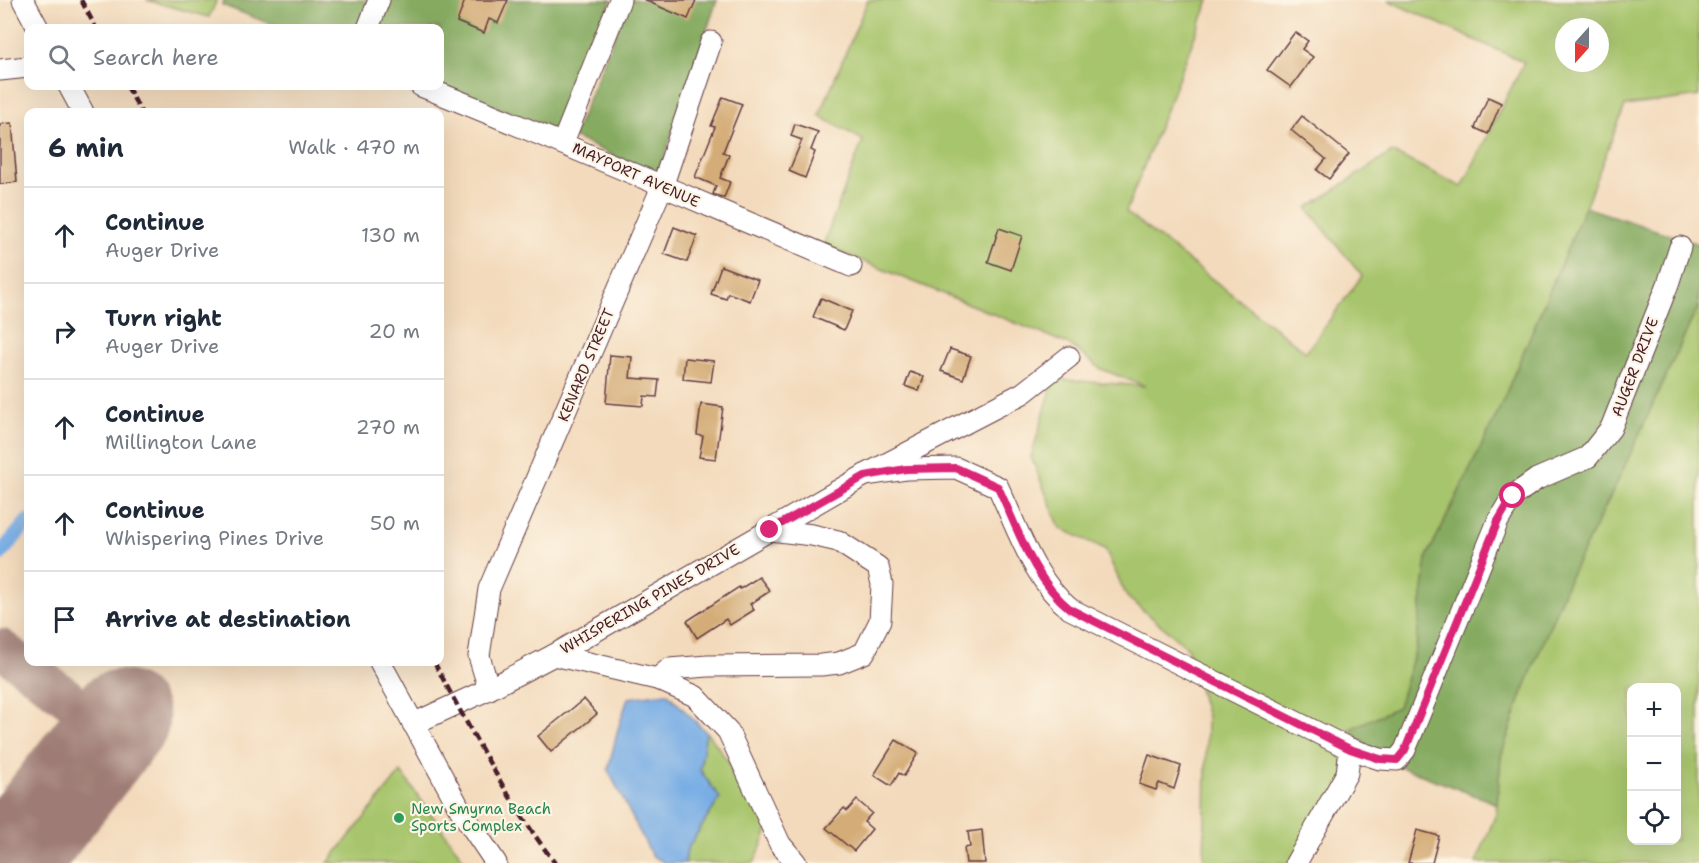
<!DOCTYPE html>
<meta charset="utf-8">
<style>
body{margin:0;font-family:"Shantell Sans",sans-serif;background:#f6f6f7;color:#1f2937}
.controls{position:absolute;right:18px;bottom:18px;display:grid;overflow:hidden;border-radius:12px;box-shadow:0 6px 24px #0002}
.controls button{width:54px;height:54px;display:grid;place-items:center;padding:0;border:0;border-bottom:2px solid #e0e1e3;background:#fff;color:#1f2937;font:30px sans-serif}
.compass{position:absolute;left:1555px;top:18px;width:54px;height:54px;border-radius:50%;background:#fff;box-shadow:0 6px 24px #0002;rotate:201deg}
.stop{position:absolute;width:18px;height:18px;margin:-14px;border:4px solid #db2777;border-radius:50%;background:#fff}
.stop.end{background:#db2777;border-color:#fff;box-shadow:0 2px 6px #0008}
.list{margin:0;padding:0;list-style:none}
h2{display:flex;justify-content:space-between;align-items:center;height:78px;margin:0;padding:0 24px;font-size:26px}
h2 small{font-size:20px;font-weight:400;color:#747a83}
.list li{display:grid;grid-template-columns:39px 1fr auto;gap:18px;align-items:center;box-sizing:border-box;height:96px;padding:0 24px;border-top:2px solid #e0e1e3}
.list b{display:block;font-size:22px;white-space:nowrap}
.list p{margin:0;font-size:20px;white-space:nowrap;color:#747a83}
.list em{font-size:20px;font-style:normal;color:#747a83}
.icon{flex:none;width:33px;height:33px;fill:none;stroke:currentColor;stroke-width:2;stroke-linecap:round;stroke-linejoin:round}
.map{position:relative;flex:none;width:1699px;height:863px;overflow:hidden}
.search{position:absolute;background:#fff;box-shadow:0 6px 24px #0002;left:24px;top:24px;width:420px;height:66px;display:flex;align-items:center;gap:15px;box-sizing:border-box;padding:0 21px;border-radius:12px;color:#747a83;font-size:22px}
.panel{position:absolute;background:#fff;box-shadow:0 6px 24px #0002;left:24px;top:108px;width:420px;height:558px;border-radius:12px}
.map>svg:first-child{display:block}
</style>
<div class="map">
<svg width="1699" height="863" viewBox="0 0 1699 863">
<rect width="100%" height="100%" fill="#fcf5e5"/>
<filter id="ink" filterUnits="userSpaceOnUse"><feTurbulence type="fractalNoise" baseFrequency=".0167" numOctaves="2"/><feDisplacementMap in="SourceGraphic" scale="12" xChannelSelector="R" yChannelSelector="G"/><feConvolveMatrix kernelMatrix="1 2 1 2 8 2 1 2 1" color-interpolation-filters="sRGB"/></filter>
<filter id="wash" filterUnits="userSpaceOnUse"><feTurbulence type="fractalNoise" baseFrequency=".008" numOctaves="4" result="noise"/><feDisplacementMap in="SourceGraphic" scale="24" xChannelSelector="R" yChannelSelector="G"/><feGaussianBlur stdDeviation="1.35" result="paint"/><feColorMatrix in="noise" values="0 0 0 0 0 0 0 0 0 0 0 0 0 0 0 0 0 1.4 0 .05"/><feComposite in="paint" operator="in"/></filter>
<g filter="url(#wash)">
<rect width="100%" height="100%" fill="#f3dabc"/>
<g fill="#a7c56c" stroke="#78724c" stroke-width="1.5" fill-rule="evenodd">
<path d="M 146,0 L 217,0 L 209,17 Z"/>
<path d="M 868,0 L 1209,0 L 1126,212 L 1306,352 L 1362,276 L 1307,208 L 1392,152 L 1462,187 L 1524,62 L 1387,0 L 1699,0 L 1699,96 L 1625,106 L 1585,207 L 1498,412 L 1427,557 L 1416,648 L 1398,707 L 1351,729 L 1366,745 L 1367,754 L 1307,840 L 1301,863 L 1204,863 L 1207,717 L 1187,647 L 1127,597 L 1105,549 L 1060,528 L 1031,457 L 1054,379 L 1145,386 L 1101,369 L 1070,345 L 823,245 L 863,140 L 819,116 ZM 1564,27 L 1600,27 L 1600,63 L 1564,63 Z"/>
<path d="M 1699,304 L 1699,863 L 1476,863 L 1496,814 L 1501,756 L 1522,694 L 1569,579 L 1615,487 ZM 1632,688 L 1676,688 L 1676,840 L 1632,840 Z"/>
<path d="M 706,732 L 716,744 L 771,823 L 754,863 L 685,863 L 687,849 L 720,798 L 700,770 Z"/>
<path d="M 401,772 L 466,863 L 328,863 Z"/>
</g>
<g fill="#85aa60" stroke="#686446" stroke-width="1.5">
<path d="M 224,0 L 371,0 L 360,28 L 281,28 L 222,5 Z"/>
<path d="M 387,0 L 612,0 L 559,132 L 440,84 L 440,28 L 376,28 Z"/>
<path d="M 629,0 L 717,0 L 658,176 L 573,137 Z"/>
<path d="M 1585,207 L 1699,244 L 1699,304 L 1615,487 L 1569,579 L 1522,694 L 1501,756 L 1497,804 L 1367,754 L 1366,745 L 1350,729 L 1398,707 L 1416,648 L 1427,557 L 1498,412 Z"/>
</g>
<path fill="#78ade5" stroke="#616688" stroke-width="1.5" d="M 667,693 L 706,732 L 700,770 L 720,798 L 687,849 L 685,863 L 665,863 L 652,856 L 608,770 L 618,729 L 628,698 Z"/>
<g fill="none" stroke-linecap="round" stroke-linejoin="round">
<path stroke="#78ade5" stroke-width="15" d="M 0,554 L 28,521"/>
<path stroke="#9e7c74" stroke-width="39" d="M 0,648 L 111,730"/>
<path stroke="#9e7c74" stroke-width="99" d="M 8,863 L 120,719"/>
</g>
<g id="blocks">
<g fill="#d4ac77">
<path d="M 465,0 L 508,0 L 498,23 L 489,19 L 484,33 L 457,22 Z"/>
<path d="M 644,0 L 696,0 L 688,19 Z"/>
<path d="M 1295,32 L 1308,41 L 1302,49 L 1313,57 L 1291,87 L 1267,70 Z"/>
<path d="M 723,97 L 742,104 L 723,152 L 729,155 L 720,178 L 730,182 L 724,198 L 713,194 L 716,186 L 695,177 L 715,127 L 711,126 Z"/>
<path d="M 1488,97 L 1501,103 L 1488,134 L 1475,128 Z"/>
<path d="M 1302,116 L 1349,154 L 1329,179 L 1317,170 L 1326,159 L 1291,130 Z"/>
<path d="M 12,123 L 17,182 L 0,184 L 0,124 Z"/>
<path d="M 795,124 L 818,132 L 811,150 L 815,152 L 805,178 L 789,171 L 802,140 L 791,136 Z"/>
<path d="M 674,227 L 697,236 L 687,262 L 664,254 Z"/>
<path d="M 999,228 L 1022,236 L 1011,270 L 988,262 Z"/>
<path d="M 721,266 L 758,280 L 750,301 L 728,293 L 726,299 L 711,294 Z"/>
<path d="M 821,298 L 852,311 L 844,330 L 813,317 Z"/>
<path d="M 950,349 L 971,356 L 963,379 L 941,371 Z"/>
<path d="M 610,355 L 632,357 L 630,378 L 659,380 L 657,397 L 644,396 L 643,406 L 606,403 Z"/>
<path d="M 685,358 L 714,361 L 711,382 L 683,379 Z"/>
<path d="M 910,372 L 924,377 L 919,391 L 905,386 Z"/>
<path d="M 701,404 L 723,407 L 716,459 L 699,457 L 703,436 L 697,435 Z"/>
<path d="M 759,577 L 770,591 L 750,604 L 754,610 L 730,625 L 726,619 L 697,638 L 687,621 L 739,587 L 740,589 Z"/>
<path d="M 584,699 L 597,714 L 551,752 L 538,736 Z"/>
<path d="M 896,740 L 918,753 L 904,776 L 899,773 L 891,786 L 874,775 Z"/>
<path d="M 1149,755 L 1181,766 L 1174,789 L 1159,783 L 1156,790 L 1139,784 Z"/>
<path d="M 857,800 L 872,813 L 864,822 L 872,829 L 854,851 L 826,828 L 844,808 L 847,811 Z"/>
<path d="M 982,830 L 985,863 L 966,863 L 964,848 L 970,847 L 968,832 Z"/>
<path d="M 1417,830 L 1439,836 L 1432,863 L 1408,863 Z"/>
</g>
</g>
</g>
<g filter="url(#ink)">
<use href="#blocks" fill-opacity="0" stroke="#633b41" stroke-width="1.5"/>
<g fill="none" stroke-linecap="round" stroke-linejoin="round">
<defs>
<g id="minor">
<path d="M 23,0 L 38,28"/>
<path d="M 368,28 L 379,0"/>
<path d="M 0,70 L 28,67"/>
<path d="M 69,86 L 83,112"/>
<path d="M 421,86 C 565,143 708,206 851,266"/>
<path d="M 563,142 L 620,0"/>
<path d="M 865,475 L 906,469 L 956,468 L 998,487 C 1018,529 1033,579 1070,609 L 1350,749 L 1380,759 L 1397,760 L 1405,750 L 1498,521 L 1513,496 L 1537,479 L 1588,457 L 1611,428 L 1668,284 L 1680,247"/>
<path d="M 554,655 L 657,679 L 695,696 L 728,731 L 780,844 L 796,863"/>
<path d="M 380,662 L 461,811 L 496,863"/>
<path d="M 657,679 L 669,669 L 708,666 L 821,665 L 839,663 L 864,653 L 880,621 L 882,584 L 878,567 L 838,541 L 812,535 L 770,530"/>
<path d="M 489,689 L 479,656 L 489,589 L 662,187 L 711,42"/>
<path d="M 413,724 L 489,689 L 554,655 L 865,475 L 1023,393 L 1069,357"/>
<path d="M 1296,863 L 1347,773 L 1350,749"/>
</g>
</defs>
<use href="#minor" stroke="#633b41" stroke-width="23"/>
<use href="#minor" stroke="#fff" stroke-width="21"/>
<g stroke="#4a1f2b" stroke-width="4.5" stroke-dasharray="9 4.5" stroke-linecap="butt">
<path d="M 81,0 L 96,28"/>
<path d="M 127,86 L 141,112"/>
<path d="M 434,662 C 470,729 509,803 555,863"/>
</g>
</g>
</g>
<g fill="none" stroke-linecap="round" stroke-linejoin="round" filter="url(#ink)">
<path stroke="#db2777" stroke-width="8" d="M 770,530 L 865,476 L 906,469 L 956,468 L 998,487 C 1018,529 1033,579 1070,609 L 1350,749 L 1380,759 L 1397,760 L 1405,750 L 1498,521 L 1513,496"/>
</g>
<circle fill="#2e9e5b" stroke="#fcf5e5" stroke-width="2" cx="399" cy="818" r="6"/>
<g text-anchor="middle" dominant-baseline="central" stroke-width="4.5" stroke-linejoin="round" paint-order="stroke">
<g font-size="15" fill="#4a1f2b" stroke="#fcf5e5">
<text transform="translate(636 175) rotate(24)">MAYPORT AVENUE</text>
<text transform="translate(586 365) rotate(-67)">KENARD STREET</text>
<text transform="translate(1635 367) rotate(-69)">AUGER DRIVE</text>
<text transform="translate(650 599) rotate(-30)">WHISPERING PINES DRIVE</text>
</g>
<g font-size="15" fill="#27864d" stroke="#fcf5e5" text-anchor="start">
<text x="411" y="809">New Smyrna Beach<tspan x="411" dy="17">Sports Complex</tspan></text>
</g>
</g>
</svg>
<div class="controls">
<button>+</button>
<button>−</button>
<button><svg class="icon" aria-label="locate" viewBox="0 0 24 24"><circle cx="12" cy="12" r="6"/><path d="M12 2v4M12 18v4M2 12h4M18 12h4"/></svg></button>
</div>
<svg class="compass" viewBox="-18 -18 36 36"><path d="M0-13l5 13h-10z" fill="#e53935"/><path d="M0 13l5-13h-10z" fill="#747a83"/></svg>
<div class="stop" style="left:1513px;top:496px"></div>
<div class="stop end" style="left:770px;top:530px"></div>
<div class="search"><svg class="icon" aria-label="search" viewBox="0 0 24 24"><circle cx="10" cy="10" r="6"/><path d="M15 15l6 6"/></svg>Search here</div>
<section class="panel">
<h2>6 min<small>Walk · 470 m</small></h2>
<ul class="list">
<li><svg class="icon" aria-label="ahead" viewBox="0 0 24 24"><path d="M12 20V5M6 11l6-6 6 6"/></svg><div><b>Continue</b><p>Auger Drive</p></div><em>130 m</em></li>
<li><svg class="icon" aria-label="right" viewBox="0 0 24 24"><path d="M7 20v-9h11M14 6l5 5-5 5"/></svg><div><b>Turn right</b><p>Auger Drive</p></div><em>20 m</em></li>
<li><svg class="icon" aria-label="ahead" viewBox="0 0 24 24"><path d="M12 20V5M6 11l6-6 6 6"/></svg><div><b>Continue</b><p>Millington Lane</p></div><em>270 m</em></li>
<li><svg class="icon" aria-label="ahead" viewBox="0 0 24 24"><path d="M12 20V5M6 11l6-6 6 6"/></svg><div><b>Continue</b><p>Whispering Pines Drive</p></div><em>50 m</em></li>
<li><svg class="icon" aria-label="arrive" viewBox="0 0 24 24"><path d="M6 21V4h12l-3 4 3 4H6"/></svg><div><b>Arrive at destination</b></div></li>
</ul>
</section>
</div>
